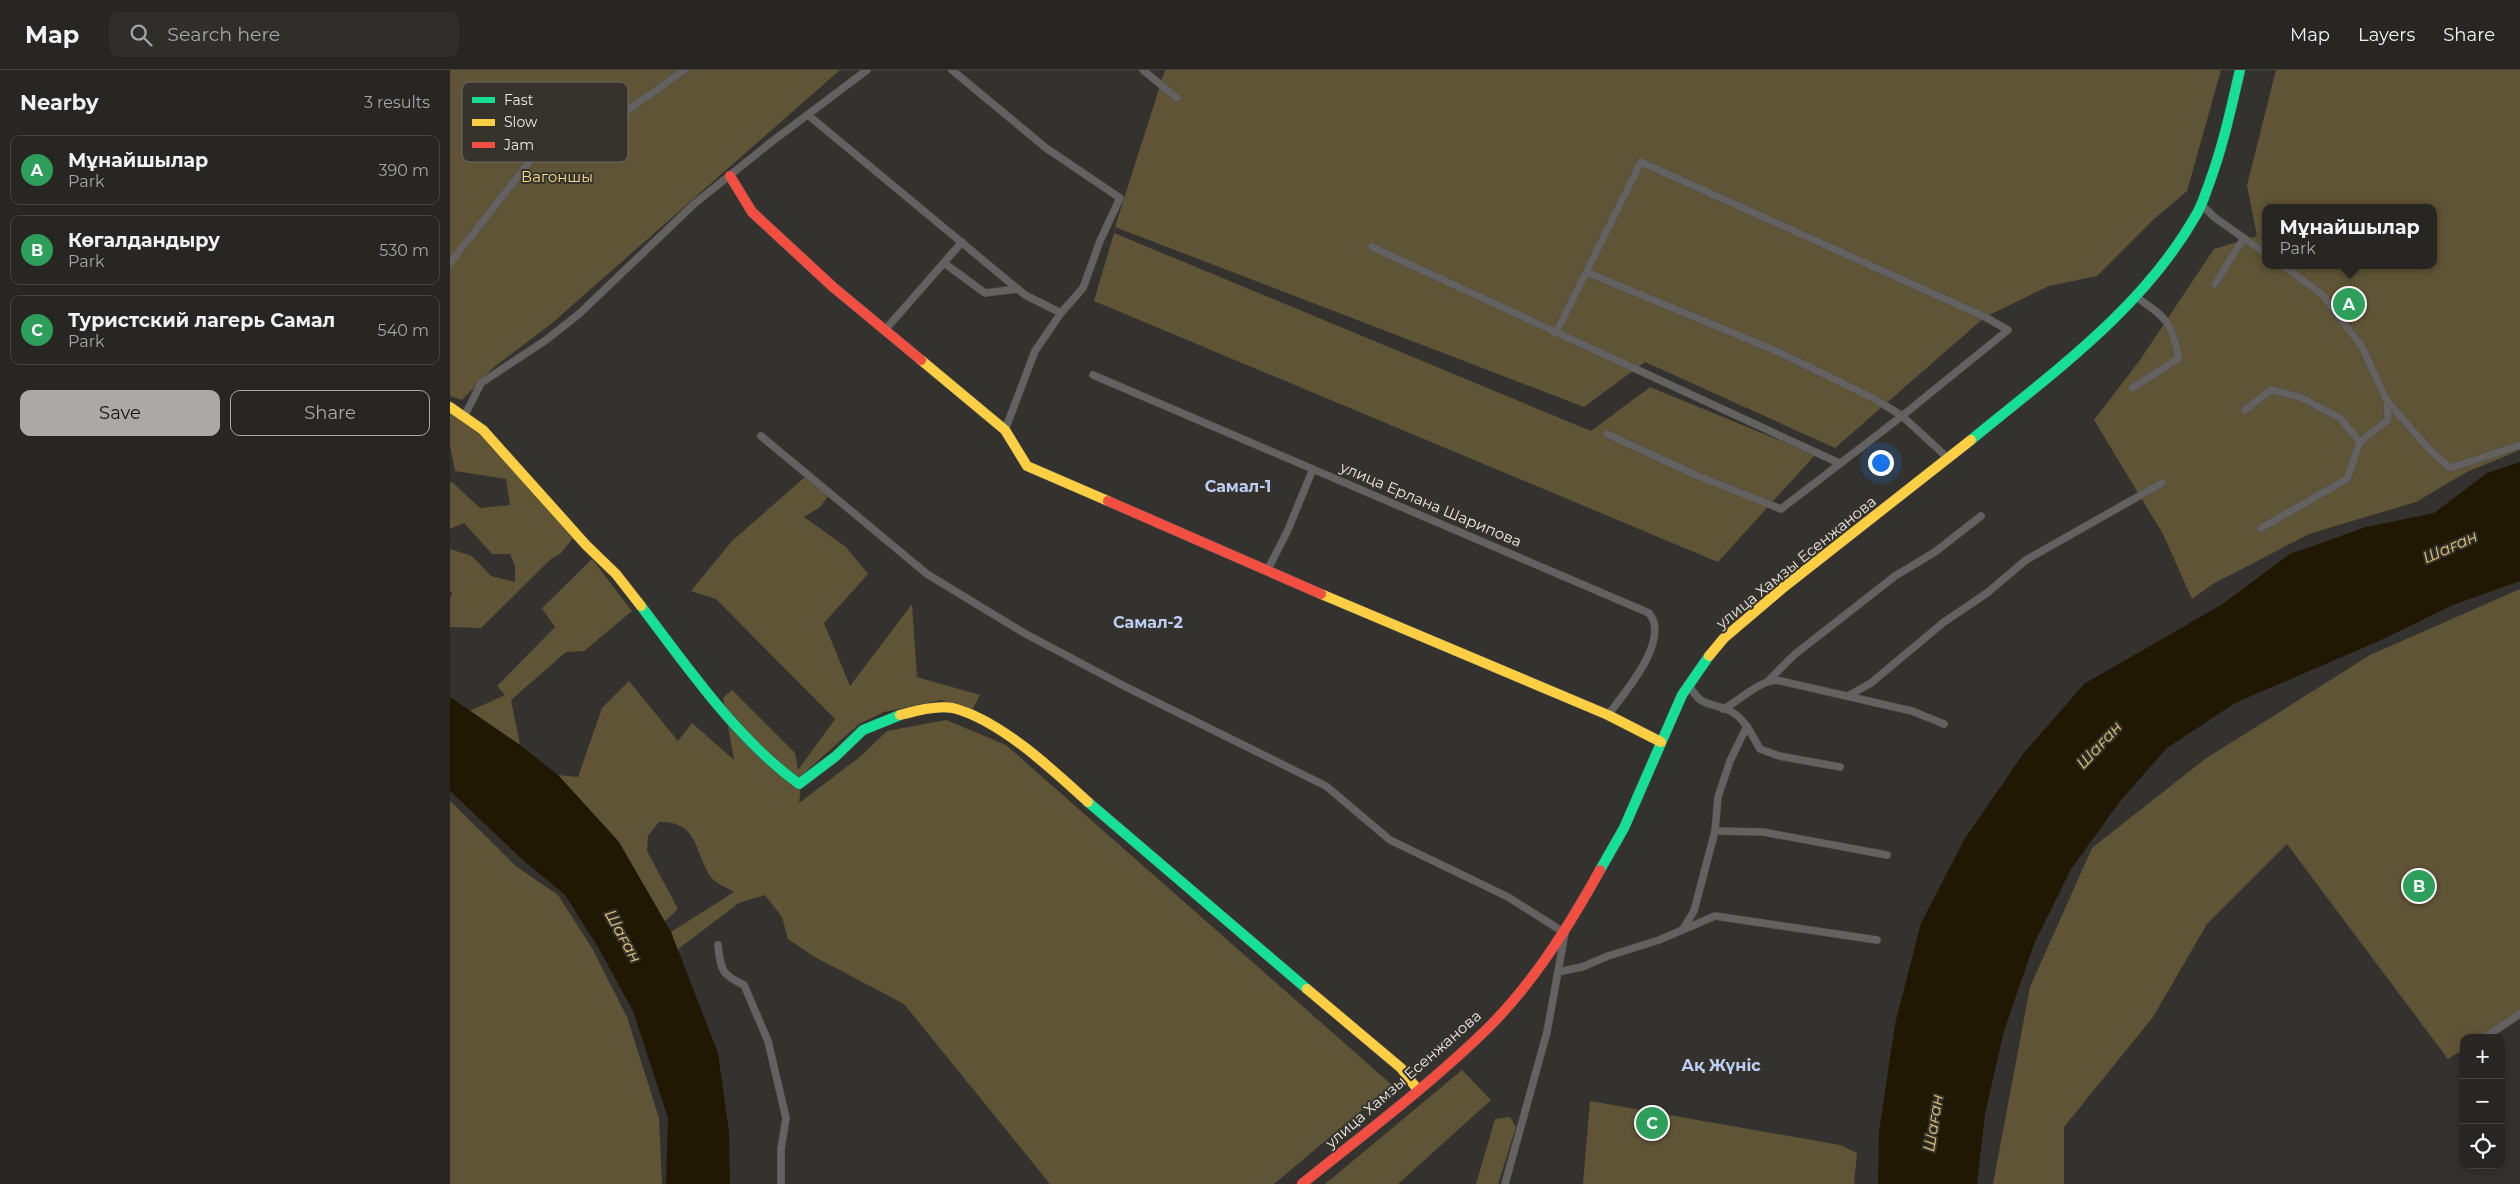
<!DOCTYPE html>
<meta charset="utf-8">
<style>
body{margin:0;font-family:Montserrat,sans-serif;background:#2f2e2b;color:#f1f3f6}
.controls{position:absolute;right:15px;bottom:15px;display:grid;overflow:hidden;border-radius:10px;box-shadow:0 2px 12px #0003}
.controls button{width:45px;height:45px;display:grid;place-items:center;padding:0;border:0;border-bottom:1px solid #434341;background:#272623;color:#f1f3f6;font:25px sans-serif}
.you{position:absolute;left:1430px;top:392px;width:18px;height:18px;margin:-12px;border:4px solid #fff;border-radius:50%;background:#1a73e8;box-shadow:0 0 0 8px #1a73e833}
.badge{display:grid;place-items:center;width:32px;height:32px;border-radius:50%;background:#aba9a5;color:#fff;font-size:16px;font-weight:700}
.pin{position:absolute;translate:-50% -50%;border:2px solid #fff;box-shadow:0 1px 5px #0006}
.popup{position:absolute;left:1812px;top:134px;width:175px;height:65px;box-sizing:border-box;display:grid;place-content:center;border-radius:10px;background:#272623;filter:drop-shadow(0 1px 4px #0005);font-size:16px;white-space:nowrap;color:#a4a5a6}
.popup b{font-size:19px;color:#f1f3f6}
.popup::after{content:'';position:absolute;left:50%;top:100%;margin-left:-10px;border:10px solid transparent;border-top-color:#272623}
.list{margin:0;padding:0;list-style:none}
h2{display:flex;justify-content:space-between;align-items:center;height:65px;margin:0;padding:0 20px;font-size:21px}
h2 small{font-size:16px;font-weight:400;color:#a4a5a6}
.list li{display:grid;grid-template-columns:32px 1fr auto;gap:15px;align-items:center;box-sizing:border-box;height:70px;margin:0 10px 10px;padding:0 10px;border:1px solid #434341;border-radius:10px}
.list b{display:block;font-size:19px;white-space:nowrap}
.list p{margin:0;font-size:16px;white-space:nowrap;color:#a4a5a6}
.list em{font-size:16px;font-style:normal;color:#a4a5a6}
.actions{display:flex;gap:10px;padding:15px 20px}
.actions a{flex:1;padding:11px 0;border:1px solid #aba9a5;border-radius:10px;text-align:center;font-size:18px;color:#aba9a5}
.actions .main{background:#aba9a5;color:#111}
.icon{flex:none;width:28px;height:28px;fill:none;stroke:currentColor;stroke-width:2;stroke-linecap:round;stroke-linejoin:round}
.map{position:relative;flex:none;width:2070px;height:1114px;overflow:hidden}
header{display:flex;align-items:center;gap:30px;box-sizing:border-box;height:70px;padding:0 25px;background:#272623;border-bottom:1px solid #434341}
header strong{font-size:24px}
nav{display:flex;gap:28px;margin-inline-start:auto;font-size:18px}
.search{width:350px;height:45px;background:#2f2e2b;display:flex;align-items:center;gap:12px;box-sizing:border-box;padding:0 18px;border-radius:10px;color:#a4a5a6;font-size:19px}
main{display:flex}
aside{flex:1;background:#272623}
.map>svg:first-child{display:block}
</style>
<header>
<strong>Map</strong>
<div class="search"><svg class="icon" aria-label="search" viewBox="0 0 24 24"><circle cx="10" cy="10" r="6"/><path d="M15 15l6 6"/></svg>Search here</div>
<nav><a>Map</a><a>Layers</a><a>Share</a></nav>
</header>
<main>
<aside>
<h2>Nearby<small>3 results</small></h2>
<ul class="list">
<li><span class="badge" style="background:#2e9e5b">A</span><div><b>Мұнайшылар</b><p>Park</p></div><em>390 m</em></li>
<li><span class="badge" style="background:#2e9e5b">B</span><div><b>Көгалдандыру</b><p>Park</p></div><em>530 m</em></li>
<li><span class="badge" style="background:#2e9e5b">C</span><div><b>Туристский лагерь Самал</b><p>Park</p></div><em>540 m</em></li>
</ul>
<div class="actions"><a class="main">Save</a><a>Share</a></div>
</aside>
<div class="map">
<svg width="2070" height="1114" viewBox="0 0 2070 1114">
<rect width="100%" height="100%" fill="#34322f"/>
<g fill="#605436" fill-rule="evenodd">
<path d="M 0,0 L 390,0 L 101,254 L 43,298 L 12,330 L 0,326 Z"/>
<path d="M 715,0 L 1771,0 L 1737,121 L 1703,150 L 1647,206 L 1599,216 L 1535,247 L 1385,378 L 1195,292 L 1134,337 L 665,157 Z"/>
<path d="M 1826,0 L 2070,0 L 2070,380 L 2017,402 L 1966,432 L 1859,464 L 1763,514 L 1742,529 L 1713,464 L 1644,350 L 1690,290 L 1764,179 L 1807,166 L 1797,115 ZM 1815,138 L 1983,138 L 1983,195 L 1815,195 Z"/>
<path d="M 664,163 L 1141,361 L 1200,317 L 1365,385 L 1268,492 L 644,231 Z"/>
<path d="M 0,343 L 32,363 L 123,468 L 111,483 L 101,489 L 31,558 L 0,557 L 0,529 L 2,522 L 0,522 L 0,479 L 22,486 L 41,506 L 65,512 L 65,496 L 60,484 L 42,484 L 14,453 L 0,459 L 0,413 L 2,412 L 30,438 L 60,435 L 56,409 L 5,401 L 0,375 Z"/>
<path d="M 355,407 L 379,425 L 370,437 L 354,447 L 396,477 L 418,504 L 374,553 L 400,616 L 462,534 L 467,607 L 530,625 L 522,640 L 491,630 L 434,642 L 409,654 L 352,705 L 349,733 L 411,686 L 437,661 L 496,650 L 556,675 L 942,1015 L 824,1114 L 600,1114 L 454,934 L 363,886 L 338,869 L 332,847 L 315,825 L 289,833 L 227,880 L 221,862 L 284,822 C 277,818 265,813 261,807 C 244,782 249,751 209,752 L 198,766 L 197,781 L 228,839 L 214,852 L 169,772 L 108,705 L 128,707 L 152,638 L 179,611 L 228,671 L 242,653 L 284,690 L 273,628 L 282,620 L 345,683 L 348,700 L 385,649 L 266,529 L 241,521 L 282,471 Z"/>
<path d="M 142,489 L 182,541 L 134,581 L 116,582 L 61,630 L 70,675 L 20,641 L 55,625 L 47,616 L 105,557 L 92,538 Z"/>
<path d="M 2070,519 L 2070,942 L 2031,968 L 2014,968 L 2014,979 L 1998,989 L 1837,774 L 1757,854 L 1703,947 L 1614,1057 L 1614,1114 L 1543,1114 L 1580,917 L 1642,778 L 1755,689 L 1920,585 Z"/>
<path d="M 0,731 L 67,797 L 108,825 L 142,878 L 177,947 L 209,1048 L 212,1114 L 0,1114 Z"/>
<path d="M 1012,1000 L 1041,1030 L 948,1114 L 875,1114 Z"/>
<path d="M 1140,1031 L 1390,1075 L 1407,1083 L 1404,1114 L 1133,1114 Z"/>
<path d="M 1060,1047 L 1066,1057 L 1048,1114 L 1026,1114 L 1045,1049 Z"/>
</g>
<g fill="#211804">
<path d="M 2070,392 L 2070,511 L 2003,535 L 1929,571 L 1785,633 L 1717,678 L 1671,730 L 1621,799 L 1584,874 L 1554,961 L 1535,1044 L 1527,1114 L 1428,1114 L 1429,1062 L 1445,954 L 1471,853 L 1514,770 L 1573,684 L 1634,614 L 1771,535 L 1840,484 L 1916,457 L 1984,443 L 2037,403 Z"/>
<path d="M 0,627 L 70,675 L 108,705 L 169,772 L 221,862 L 268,983 L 279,1062 L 280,1114 L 216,1114 L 218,1048 L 183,941 L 148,877 L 115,825 L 73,790 L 0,721 Z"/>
</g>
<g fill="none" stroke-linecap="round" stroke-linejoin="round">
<defs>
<g id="street">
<path d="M 502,0 L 596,78 L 670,128 L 650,171 L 633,218 L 611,243 L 585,281 L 555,360"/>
<path d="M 693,0 L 727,28"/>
<path d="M 358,45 L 575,225 L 611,243"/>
<path d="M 1751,134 L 1764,147 L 1815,183"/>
<path d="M 922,177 L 1389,393"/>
<path d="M 0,193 L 113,49 L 124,59 L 141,67 L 234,0"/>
<path d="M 494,193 L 535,223 L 568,219"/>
<path d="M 1136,202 L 1324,280 L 1425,329 L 1452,346 L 1499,389"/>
<path d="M 1765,214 L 1794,168"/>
<path d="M 435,260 L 512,172"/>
<path d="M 1106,263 L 1191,92 L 1535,247 L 1558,260 L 1452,346 L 1331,439 L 1248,406 L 1157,364"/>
<path d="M 643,305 L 1199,543 C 1221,570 1175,622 1158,645"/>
<path d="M 1682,318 L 1729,288 C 1720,249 1717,249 1685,226"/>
<path d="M 1937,331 L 1980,380 L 2000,398 L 2070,375"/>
<path d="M 1795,340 L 1821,320 L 1850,327 L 1890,348 L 1910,372"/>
<path d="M 15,345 L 31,313 L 96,270 L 129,244 L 243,135 L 320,73 L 417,0"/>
<path d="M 311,366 L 477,504 L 574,563 L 676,617 L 876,716 L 940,770 L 1058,827 L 1115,863 L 1097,962 L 1055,1114"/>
<path d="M 1811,458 L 1897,409 L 1910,372 L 1938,350 L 1937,331 L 1912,277 L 1872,224 L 1832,195"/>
<path d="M 817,501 L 837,462 L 863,399"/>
<path d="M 1319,610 L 1344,585 L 1445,506 L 1485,482 L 1531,446"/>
<path d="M 1239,613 C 1249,639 1262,631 1282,642 C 1295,649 1303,667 1310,679 L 1329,686 L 1390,697"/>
<path d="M 1398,626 L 1421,613 L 1494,552 L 1537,523 L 1576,490 L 1712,413"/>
<path d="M 1273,639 C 1291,630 1307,612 1326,610 L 1462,641 L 1494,654"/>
<path d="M 1265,761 L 1313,762 L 1437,785"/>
<path d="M 1233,859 L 1244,841 L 1265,761 L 1268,727 L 1280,691 L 1297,656"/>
<path d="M 268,875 C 271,899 270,904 294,915 L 318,971 L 336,1048 L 331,1079 L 331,1114"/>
<path d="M 1108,902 L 1132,897 L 1158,886 L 1209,870 L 1265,846 L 1427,870"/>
<path d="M 2037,966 L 2070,944"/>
</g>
<g id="fast">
<path d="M 1521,370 C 1602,303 1693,239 1746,145 C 1752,136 1755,124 1759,114 C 1773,76 1781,39 1790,0"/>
<path d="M 191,536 C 238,598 286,668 349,714 L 386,686 L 413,660 L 450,645"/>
<path d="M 638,732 L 857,919"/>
<path d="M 1150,800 L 1174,758 L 1232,625 L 1259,586"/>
</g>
<g id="slow">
<path d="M 471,290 L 555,360 L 577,396 L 658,431"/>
<path d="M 0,337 L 33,360 L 136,475 L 166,504 L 191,536"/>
<path d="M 871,524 L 1158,645 L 1211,672"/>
<path d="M 1259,586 L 1274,568 L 1334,517 L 1521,370"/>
<path d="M 450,645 C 465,641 487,635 503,638 C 550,650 603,700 638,732"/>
<path d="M 857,919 L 951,998 L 968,1020"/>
</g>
<g id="jam">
<path d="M 280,106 L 302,142 L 383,217 L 471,290"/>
<path d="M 658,431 L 871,524"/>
<path d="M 852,1114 C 915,1063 981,1014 1038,958 C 1084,912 1119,856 1150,800"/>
</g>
</defs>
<use href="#street" stroke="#51504d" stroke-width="8"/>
<use href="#fast" stroke="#51504d" stroke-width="11"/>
<use href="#slow" stroke="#51504d" stroke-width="11"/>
<use href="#jam" stroke="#51504d" stroke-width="11"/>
<use href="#street" stroke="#636260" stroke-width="7"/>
<use href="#fast" stroke="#16e098" stroke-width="10"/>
<use href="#slow" stroke="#ffcf43" stroke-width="10"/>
<use href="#jam" stroke="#f24e42" stroke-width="10"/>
</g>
<g text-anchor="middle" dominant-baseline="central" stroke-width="4" stroke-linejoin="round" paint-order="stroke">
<g font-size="15" fill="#f9d98c" stroke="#36332d">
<text x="107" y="106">Вагоншы</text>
</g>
<g font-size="15" fill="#ebe9e5" stroke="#36332d">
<text transform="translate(981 434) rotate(23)">улица Ерлана Шарипова</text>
<text transform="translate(1346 492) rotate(-39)">улица Хамзы Есенжанова</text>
<text transform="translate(953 1009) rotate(-41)">улица Хамзы Есенжанова</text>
</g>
<g font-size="16" font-weight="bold" fill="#bccdf6" stroke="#36332d">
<text x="788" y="416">Самал-1</text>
<text x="698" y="552">Самал-2</text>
<text x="1271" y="995">Ақ Жүніс</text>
</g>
<g font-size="16" font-style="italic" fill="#e5c579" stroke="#36332d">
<text transform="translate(2000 477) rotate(-24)">Шаған</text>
<text transform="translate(1649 675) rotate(-47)">Шаған</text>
<text transform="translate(173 866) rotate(61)">Шаған</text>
<text transform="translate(1483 1053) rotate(-81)">Шаған</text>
</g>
</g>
<rect x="12" y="12" width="166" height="80" rx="8" fill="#36332d" stroke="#6c6a64" stroke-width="1"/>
<rect x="22" y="27" width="23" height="6" fill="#16e098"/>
<rect x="22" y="49" width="23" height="7" fill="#ffcf43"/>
<rect x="22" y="72" width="23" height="6" fill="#f24e42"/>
<g font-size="14" fill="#ebe9e5">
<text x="54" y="35">Fast</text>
<text x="54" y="57">Slow</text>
<text x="54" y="80">Jam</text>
</g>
</svg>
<div class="controls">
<button>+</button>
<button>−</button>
<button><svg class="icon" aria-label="locate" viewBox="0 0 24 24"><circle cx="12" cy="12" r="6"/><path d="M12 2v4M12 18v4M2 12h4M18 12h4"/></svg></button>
</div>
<div class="you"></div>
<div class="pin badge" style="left:1899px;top:234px;background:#2e9e5b">A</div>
<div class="popup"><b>Мұнайшылар</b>Park</div>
<div class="pin badge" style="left:1969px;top:816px;background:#2e9e5b">B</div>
<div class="pin badge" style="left:1202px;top:1053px;background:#2e9e5b">C</div>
</div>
</main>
